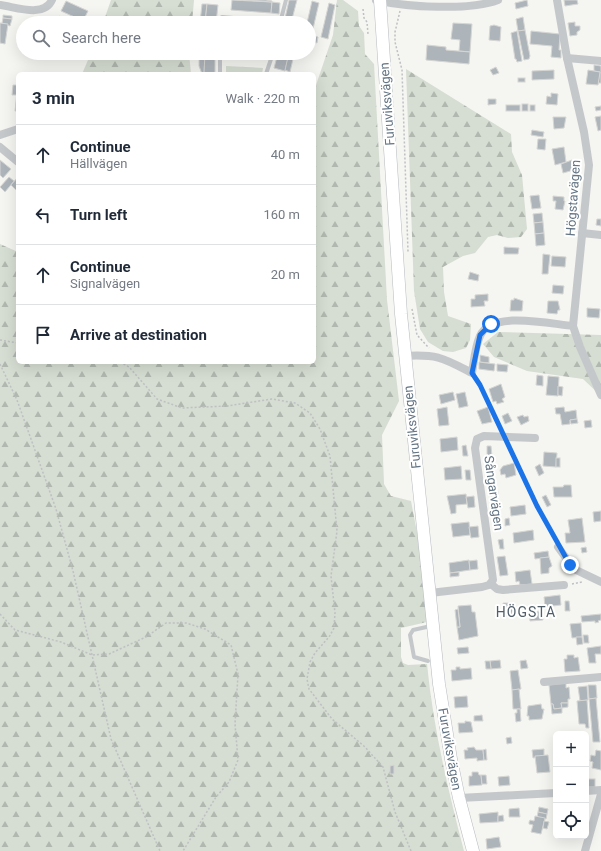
<!DOCTYPE html>
<meta charset="utf-8">
<style>
body{margin:0;font-family:Roboto,sans-serif;background:#f2f2f3;color:#1f2937}
.controls{position:absolute;right:12px;bottom:12px;display:grid;overflow:hidden;border-radius:6px;box-shadow:0 4px 16px #0002}
.controls button{width:36px;height:36px;display:grid;place-items:center;padding:0;border:0;border-bottom:1px solid #e0e1e3;background:#fff;color:#1f2937;font:20px sans-serif}
.stop{position:absolute;width:12px;height:12px;margin:-9px;border:3px solid #1a73e8;border-radius:50%;background:#fff}
.stop.end{background:#1a73e8;border-color:#fff;box-shadow:0 1px 4px #0008}
.list{margin:0;padding:0;list-style:none}
h2{display:flex;justify-content:space-between;align-items:center;height:52px;margin:0;padding:0 16px;font-size:17px}
h2 small{font-size:13px;font-weight:400;color:#747a83}
.list li{display:grid;grid-template-columns:26px 1fr auto;gap:12px;align-items:center;box-sizing:border-box;height:60px;padding:0 16px;border-top:1px solid #e0e1e3}
.list b{display:block;font-size:15px;white-space:nowrap}
.list p{margin:0;font-size:13px;white-space:nowrap;color:#747a83}
.list em{font-size:13px;font-style:normal;color:#747a83}
.icon{flex:none;width:22px;height:22px;fill:none;stroke:currentColor;stroke-width:2;stroke-linecap:round;stroke-linejoin:round}
.map{position:relative;flex:none;width:601px;height:851px;overflow:hidden}
.search{position:absolute;background:#fff;box-shadow:0 4px 16px #0002;left:16px;top:16px;width:300px;height:44px;display:flex;align-items:center;gap:10px;box-sizing:border-box;padding:0 14px;border-radius:22px;color:#747a83;font-size:15px}
.panel{position:absolute;background:#fff;box-shadow:0 4px 16px #0002;left:16px;top:72px;width:300px;height:292px;border-radius:6px}
.map>svg:first-child{display:block}
</style>
<div class="map">
<svg width="601" height="851" viewBox="0 0 601 851">
<defs>
<pattern id="grass-tufts" width="24" height="20" patternUnits="userSpaceOnUse"><rect width="24" height="20" fill="#d6ddd2"/><path d="M3 7l-1-3M5 7V3M7 7l1-3M15 17l-1-3M17 17v-4M19 17l1-3" fill="none" stroke="#b1b8b0"/></pattern>
<pattern id="forest-firs" width="22" height="20" patternUnits="userSpaceOnUse"><rect width="22" height="20" fill="#d6ddd2"/><path d="M5 1l3.5 6h-7zM16 11l3.5 6h-7z" fill="#b1b8b0"/></pattern>
</defs>
<rect width="100%" height="100%" fill="#f5f5f1"/>
<path fill="url(#grass-tufts)" d="M 226,66 L 263,68 L 262,74 L 226,74 Z"/>
<g fill="url(#forest-firs)">
<path d="M 111,0 L 194,0 L 192,23 L 103,23 Z"/>
<path d="M 337,0 L 343,0 L 358,11 L 359,26 L 364,33 L 365,54 L 374,64 L 387,300 L 399,401 L 382,435 L 384,484 L 391,496 L 411,501 L 418,538 L 427,622 L 401,628 L 401,657 L 403,663 L 408,665 L 427,664 C 433,727 448,790 464,851 L 0,851 L 0,244 L 18,252 L 18,362 L 314,362 L 314,91 L 333,35 Z"/>
<path d="M 91,53 L 189,53 L 191,74 L 82,74 Z"/>
<path d="M 406,69 L 511,134 L 512,152 L 522,175 L 527,229 L 521,237 L 508,238 L 497,235 L 488,237 L 475,253 L 463,256 L 443,267 L 444,292 L 448,316 L 471,324 L 470,340 L 466,348 L 453,352 L 443,351 L 428,342 L 420,329 L 414,291 Z"/>
<path d="M 498,332 L 601,335 L 601,396 L 583,379 L 527,371 L 494,357 L 483,344 Z"/>
</g>
<g fill="#aeb5ba" stroke="#d6d6d4">
<path d="M 232,0 L 272,2 L 271,13 L 231,10 Z"/>
<path d="M 246,0 L 266,0 L 272,1 L 272,2 Z"/>
<path d="M 289,0 L 297,0 L 291,23 L 284,23 Z"/>
<path d="M 527,0 L 528,6 L 516,9 L 515,3 Z"/>
<path d="M 564,0 L 577,0 L 578,4 L 565,6 Z"/>
<path d="M 66,1 L 88,11 L 83,21 L 61,11 Z"/>
<path d="M 312,1 L 319,3 L 312,33 L 309,33 L 309,23 L 307,23 Z"/>
<path d="M 272,2 L 280,3 L 279,14 L 271,13 Z"/>
<path d="M 329,3 L 335,5 L 328,39 L 321,37 Z"/>
<path d="M 202,4 L 207,4 L 205,23 L 200,23 Z"/>
<path d="M 207,4 L 218,5 L 216,23 L 205,23 Z"/>
<path d="M 3,15 L 12,16 L 12,19 L 3,18 Z"/>
<path d="M 59,16 L 68,22 L 67,23 L 56,21 Z"/>
<path d="M 72,16 L 83,21 L 83,23 L 71,18 Z"/>
<path d="M 523,17 L 525,30 L 518,31 L 516,19 Z"/>
<path d="M 3,18 L 12,19 L 10,26 L 2,23 Z"/>
<path d="M 575,22 L 575,26 L 580,26 L 580,30 L 577,32 L 577,35 L 570,36 L 568,23 Z"/>
<path d="M 0,23 L 8,24 L 5,44 L 0,43 Z"/>
<path d="M 453,23 L 472,24 L 470,52 L 459,51 L 460,40 L 451,39 Z"/>
<path d="M 494,25 L 501,27 L 500,41 L 489,40 L 490,26 Z"/>
<path d="M 525,30 L 530,56 L 529,59 L 524,60 L 518,31 Z"/>
<path d="M 517,31 L 522,61 L 517,62 L 516,59 L 515,59 L 511,33 Z"/>
<path d="M 531,31 L 560,34 L 559,50 L 561,50 L 561,58 L 551,57 L 552,46 L 530,44 Z"/>
<path d="M 309,35 L 318,37 L 317,43 L 309,41 Z"/>
<path d="M 427,45 L 446,47 L 446,50 L 470,52 L 469,64 L 426,60 Z"/>
<path d="M 48,53 L 56,53 L 57,59 L 48,59 Z"/>
<path d="M 199,53 L 205,53 L 204,74 L 202,74 L 199,66 Z"/>
<path d="M 205,53 L 215,53 L 215,74 L 204,74 Z"/>
<path d="M 278,53 L 289,53 L 285,71 L 274,68 Z"/>
<path d="M 289,53 L 294,53 L 293,56 L 290,55 L 289,58 L 293,59 L 290,72 L 285,70 Z"/>
<path d="M 594,65 L 601,66 L 601,83 L 598,83 L 600,72 L 594,71 Z"/>
<path d="M 496,67 L 499,73 L 493,75 L 490,70 Z"/>
<path d="M 554,70 L 554,79 L 532,80 L 532,71 Z"/>
<path d="M 588,70 L 600,72 L 598,85 L 586,84 Z"/>
<rect x="518" y="78" width="7" height="4"/>
<path d="M 13,85 L 18,85 L 17,95 L 12,95 Z"/>
<path d="M 17,92 L 18,92 L 18,111 L 15,111 Z"/>
<path d="M 551,93 L 558,94 L 557,105 L 546,104 L 547,96 L 551,97 Z"/>
<path d="M 488,99 L 496,99 L 496,104 L 488,105 Z"/>
<rect x="522" y="104" width="6" height="7"/>
<rect x="506" y="105" width="14" height="6"/>
<rect x="530" y="105" width="5" height="6"/>
<path d="M 601,106 L 601,110 L 596,111 L 595,107 Z"/>
<path d="M 601,116 L 601,130 L 598,131 L 595,117 Z"/>
<path d="M 553,117 L 566,117 L 564,128 L 554,129 Z"/>
<path d="M 532,130 L 544,132 L 543,137 L 531,135 Z"/>
<path d="M 538,139 L 546,139 L 545,150 L 537,149 Z"/>
<path d="M 564,147 L 566,162 L 555,165 L 552,149 Z"/>
<path d="M 0,160 L 11,169 L 3,178 L 0,175 Z"/>
<path d="M 572,160 L 574,170 L 563,173 L 561,164 Z"/>
<path d="M 9,177 L 14,181 L 5,192 L 0,187 Z"/>
<path d="M 18,177 L 18,192 L 11,185 Z"/>
<path d="M 539,195 L 541,208 L 532,209 L 530,196 Z"/>
<path d="M 553,196 L 564,197 L 564,201 L 565,201 L 563,210 L 555,209 L 556,201 L 553,201 Z"/>
<path d="M 542,213 L 543,222 L 534,223 L 533,214 Z"/>
<path d="M 597,219 L 601,219 L 601,226 L 596,225 Z"/>
<path d="M 543,222 L 544,233 L 535,234 L 534,223 Z"/>
<path d="M 544,233 L 545,245 L 536,246 L 535,234 Z"/>
<path d="M 504,247 L 519,248 L 518,254 L 504,254 Z"/>
<path d="M 543,254 L 550,255 L 548,274 L 542,274 Z"/>
<path d="M 552,256 L 566,257 L 565,267 L 551,266 Z"/>
<path d="M 470,272 L 479,275 L 478,281 L 468,279 Z"/>
<path d="M 553,285 L 564,286 L 563,294 L 552,293 Z"/>
<path d="M 488,294 L 488,301 L 484,301 L 485,306 L 471,307 L 471,299 L 475,299 L 475,295 Z"/>
<path d="M 514,298 L 523,301 L 522,311 L 510,311 L 511,300 L 514,300 Z"/>
<path d="M 548,301 L 558,301 L 560,310 L 558,310 L 557,314 L 547,313 Z"/>
<path d="M 587,308 L 600,309 L 599,318 L 587,317 Z"/>
<path d="M 480,355 L 489,357 L 489,363 L 480,362 Z"/>
<path d="M 479,362 L 495,364 L 494,371 L 479,369 Z"/>
<path d="M 497,364 L 508,365 L 507,372 L 497,371 Z"/>
<path d="M 537,375 L 543,376 L 543,386 L 536,385 Z"/>
<path d="M 548,376 L 559,377 L 558,396 L 546,395 Z"/>
<path d="M 501,384 L 505,397 L 502,399 L 504,402 L 497,404 L 496,401 L 493,402 L 489,389 Z"/>
<path d="M 558,386 L 563,387 L 562,396 L 558,395 Z"/>
<path d="M 453,392 L 455,400 L 441,404 L 439,395 Z"/>
<path d="M 465,392 L 468,406 L 459,408 L 456,394 Z"/>
<path d="M 447,407 L 449,425 L 439,426 L 437,409 Z"/>
<path d="M 488,407 L 492,422 L 482,424 L 477,411 Z"/>
<path d="M 564,407 L 565,412 L 576,410 L 577,419 L 570,420 L 570,424 L 562,425 L 560,414 L 556,414 L 555,408 Z"/>
<path d="M 508,413 L 512,421 L 505,424 L 502,416 Z"/>
<path d="M 523,415 L 524,417 L 528,416 L 529,421 L 521,425 L 517,417 Z"/>
<path d="M 577,419 L 578,423 L 571,424 L 570,420 Z"/>
<path d="M 591,420 L 592,427 L 585,428 L 584,421 Z"/>
<path d="M 457,437 L 458,450 L 441,452 L 440,439 Z"/>
<path d="M 466,445 L 468,456 L 463,456 L 462,446 Z"/>
<path d="M 487,446 L 491,446 L 492,456 L 487,456 Z"/>
<path d="M 544,452 L 557,453 L 556,467 L 543,466 Z"/>
<rect x="556" y="458" width="4" height="9"/>
<path d="M 514,463 L 516,475 L 506,478 L 505,474 L 501,475 L 500,470 L 503,466 Z"/>
<path d="M 488,464 L 494,465 L 495,488 L 489,488 Z"/>
<path d="M 540,464 L 544,473 L 539,476 L 535,467 Z"/>
<path d="M 461,466 L 462,479 L 445,480 L 444,468 Z"/>
<path d="M 465,470 L 470,470 L 471,480 L 466,480 Z"/>
<path d="M 564,485 L 571,485 L 572,497 L 554,497 L 553,487 L 563,487 Z"/>
<rect x="492" y="492" width="6" height="7"/>
<path d="M 466,494 L 467,504 L 456,505 L 456,513 L 451,514 L 447,496 Z"/>
<path d="M 546,495 L 551,505 L 547,507 L 542,497 Z"/>
<path d="M 474,496 L 475,507 L 468,508 L 466,497 Z"/>
<path d="M 525,505 L 526,514 L 511,516 L 510,507 Z"/>
<path d="M 601,511 L 601,521 L 594,522 L 593,512 Z"/>
<path d="M 509,518 L 510,525 L 505,526 L 505,519 Z"/>
<path d="M 582,518 L 585,542 L 566,543 L 565,533 L 570,533 L 568,520 Z"/>
<path d="M 469,522 L 470,535 L 453,537 L 451,524 Z"/>
<path d="M 478,526 L 479,537 L 471,538 L 469,527 Z"/>
<path d="M 533,530 L 534,540 L 514,543 L 513,533 Z"/>
<path d="M 503,539 L 504,549 L 500,549 L 498,540 Z"/>
<path d="M 586,547 L 587,552 L 582,553 L 581,548 Z"/>
<path d="M 548,551 L 549,557 L 535,559 L 534,553 Z"/>
<path d="M 505,556 L 508,575 L 500,576 L 497,557 Z"/>
<path d="M 549,557 L 552,566 L 549,568 L 549,573 L 541,574 L 540,558 Z"/>
<path d="M 469,560 L 470,570 L 450,573 L 449,563 Z"/>
<path d="M 477,560 L 478,569 L 470,570 L 469,561 Z"/>
<path d="M 530,570 L 532,584 L 520,585 L 519,581 L 516,582 L 515,572 Z"/>
<path d="M 459,572 L 459,576 L 450,577 L 450,573 Z"/>
<path d="M 560,595 L 561,605 L 545,607 L 544,597 Z"/>
<path d="M 565,601 L 569,601 L 570,611 L 565,611 Z"/>
<path d="M 503,603 L 513,603 L 515,610 L 512,612 L 513,616 L 504,616 Z"/>
<path d="M 471,605 L 472,612 L 475,612 L 478,636 L 459,640 L 457,627 L 460,627 L 458,606 Z"/>
<path d="M 458,609 L 460,627 L 457,627 L 455,610 Z"/>
<path d="M 542,611 L 543,620 L 530,621 L 529,612 Z"/>
<path d="M 601,614 L 601,620 L 598,621 L 599,622 L 595,623 L 595,621 L 582,622 L 581,616 Z"/>
<path d="M 581,623 L 582,637 L 572,638 L 570,624 Z"/>
<path d="M 583,635 L 588,635 L 589,643 L 584,643 Z"/>
<path d="M 576,637 L 582,637 L 583,644 L 577,645 Z"/>
<path d="M 601,646 L 601,654 L 595,654 L 596,663 L 589,663 L 587,648 Z"/>
<path d="M 468,647 L 469,653 L 458,654 L 457,648 Z"/>
<path d="M 567,655 L 574,655 L 574,658 L 578,657 L 580,671 L 565,672 L 564,659 L 567,659 Z"/>
<path d="M 500,660 L 501,668 L 491,669 L 490,661 Z"/>
<path d="M 526,660 L 528,668 L 521,669 L 520,661 Z"/>
<path d="M 485,661 L 490,661 L 491,669 L 486,669 Z"/>
<path d="M 456,667 L 460,667 L 460,669 L 471,668 L 472,679 L 452,681 L 451,670 L 456,670 Z"/>
<path d="M 518,670 L 521,689 L 512,690 L 510,671 Z"/>
<path d="M 566,683 L 566,688 L 569,687 L 570,699 L 568,699 L 568,703 L 561,703 L 562,708 L 554,709 L 553,704 L 551,704 L 549,685 Z"/>
<path d="M 588,685 L 596,685 L 597,698 L 589,699 Z"/>
<path d="M 587,686 L 588,700 L 580,701 L 578,687 Z"/>
<path d="M 519,689 L 521,709 L 513,709 L 512,690 Z"/>
<path d="M 467,696 L 468,707 L 455,708 L 454,697 Z"/>
<path d="M 596,698 L 600,742 L 593,742 L 589,699 Z"/>
<path d="M 587,700 L 589,728 L 586,728 L 585,724 L 579,724 L 577,701 Z"/>
<path d="M 561,703 L 568,703 L 568,707 L 562,708 Z"/>
<path d="M 541,704 L 542,709 L 544,709 L 542,719 L 529,720 L 529,716 L 527,716 L 528,706 Z"/>
<path d="M 551,704 L 553,704 L 554,709 L 562,708 L 562,713 L 552,714 Z"/>
<path d="M 517,709 L 520,709 L 521,721 L 516,722 L 515,713 L 517,713 Z"/>
<path d="M 482,715 L 483,721 L 474,721 L 474,716 Z"/>
<path d="M 465,721 L 471,722 L 473,732 L 459,733 L 458,723 L 465,723 Z"/>
<path d="M 511,737 L 512,743 L 507,744 L 506,738 Z"/>
<path d="M 474,747 L 476,750 L 483,750 L 484,760 L 477,761 L 477,758 L 465,759 L 464,750 L 468,750 L 467,748 Z"/>
<path d="M 486,749 L 487,760 L 484,760 L 483,750 Z"/>
<path d="M 544,749 L 544,756 L 533,758 L 532,750 Z"/>
<path d="M 596,750 L 601,751 L 601,770 L 592,768 L 593,762 L 590,761 L 591,755 L 595,756 Z"/>
<path d="M 548,755 L 550,772 L 537,773 L 535,756 Z"/>
<path d="M 394,765 L 394,774 L 390,774 L 390,766 Z"/>
<path d="M 472,772 L 478,772 L 479,775 L 481,775 L 482,785 L 469,786 L 469,776 L 472,776 Z"/>
<path d="M 481,775 L 486,775 L 487,784 L 482,784 Z"/>
<path d="M 509,776 L 510,785 L 499,786 L 498,777 Z"/>
<rect x="586" y="779" width="9" height="8"/>
<path d="M 539,807 L 548,809 L 547,814 L 538,812 Z"/>
<path d="M 519,808 L 520,817 L 509,817 L 509,809 Z"/>
<path d="M 498,812 L 498,822 L 480,823 L 479,814 Z"/>
<path d="M 538,812 L 547,814 L 546,819 L 537,817 Z"/>
<path d="M 503,815 L 504,821 L 498,822 L 498,816 Z"/>
<path d="M 535,816 L 545,818 L 541,834 L 531,832 L 533,825 L 529,824 L 529,822 L 530,820 L 534,821 Z"/>
<path d="M 544,821 L 549,822 L 547,829 L 543,828 Z"/>
<path d="M 499,837 L 501,847 L 487,849 L 486,839 Z"/>
</g>
<g fill="none" stroke-linecap="round" stroke-linejoin="round">
<defs>
<path id="secondary" d="M 380,0 L 401,314 L 439,684 L 451,759 L 459,798 L 473,851"/>
</defs>
<use href="#secondary" stroke="#b7bbc0" stroke-width="13"/>
<g stroke="#bec0c2" stroke-width="1.5" stroke-dasharray="2 2" stroke-linecap="butt">
<path d="M 363,9 L 364,18 L 367,22 L 368,34"/>
<path d="M 400,11 L 395,32 L 395,42 L 402,70 L 408,252"/>
<path d="M 412,309 L 417,335 L 429,348"/>
<path d="M 0,340 L 18,343"/>
<path d="M 120,362 L 129,367 L 157,399 L 182,408 L 227,406 L 272,399 L 295,403 L 310,413 L 320,429 L 330,456 L 337,531 L 331,576 L 335,613 L 334,628 L 329,637 L 315,653 L 310,662 L 307,679 L 309,689 L 332,719 L 365,747 L 383,767 L 395,812 L 411,851"/>
<path d="M 0,364 L 17,400 L 56,509 L 73,571 L 111,739 L 160,851"/>
<path d="M 477,380 L 501,428"/>
<path d="M 509,444 L 555,540"/>
<path d="M 572,584 L 582,582"/>
<path d="M 0,614 L 15,630 L 61,642 L 92,655 L 109,654 L 146,637 L 166,623 L 186,623 L 205,629 L 231,645 L 238,674 L 235,724 L 238,760 L 229,782 L 216,797 L 183,851"/>
</g>
<g stroke="#c5c8cb" stroke-width="4">
<path d="M 222,23 L 222,17 L 280,22"/>
<path d="M 280,23 L 286,0"/>
<path d="M 220,74 L 220,53"/>
<path d="M 266,74 L 273,53"/>
<path d="M 428,661 L 414,657 L 410,635 L 413,630 L 431,626"/>
</g>
<g stroke="#c5c8cb" stroke-width="8">
<path d="M 376,0 C 406,7 470,11 498,0"/>
<path d="M 557,0 L 567,58 L 584,132 L 589,165 L 573,326 L 580,347 L 601,395"/>
<path d="M 0,5 C 16,7 44,18 52,0"/>
<path d="M 567,58 L 601,61"/>
<path d="M 0,135 L 18,129"/>
<path d="M 0,147 L 18,162"/>
<path d="M 582,233 L 601,235"/>
<path d="M 404,356 C 438,354 443,358 472,373 C 474,361 475,347 480,336 C 491,310 550,324 573,326"/>
<path d="M 558,547 L 574,569 L 601,582"/>
<path d="M 491,584 L 497,589 L 503,590 L 564,585"/>
<path d="M 430,593 L 482,587 L 489,585 L 493,580 L 475,448 L 477,439 L 484,436 L 535,438"/>
<path d="M 544,682 L 601,677"/>
<path d="M 586,791 L 601,790"/>
<path d="M 459,798 L 556,793"/>
<path d="M 585,851 L 601,794"/>
</g>
<use href="#secondary" stroke="#fff" stroke-width="12"/>
</g>
<g fill="none" stroke-linecap="round" stroke-linejoin="round">
<path stroke="#1a73e8" stroke-width="5" d="M 491,324 L 480,335 L 472,373 L 480,385 L 537,506 L 570,565"/>
</g>
<g text-anchor="middle" dominant-baseline="central" stroke-width="4" stroke-linejoin="round" paint-order="stroke">
<g font-size="13" fill="#637484" stroke="#fff">
<text transform="translate(387 104) rotate(-94)">Furuviksvägen</text>
<text transform="translate(573 198) rotate(-86)">Högstavägen</text>
<text transform="translate(412 427) rotate(-96)">Furuviksvägen</text>
<text transform="translate(494 493) rotate(82)">Sångarvägen</text>
<text transform="translate(450 749) rotate(80)">Furuviksvägen</text>
</g>
<g font-size="14" letter-spacing="1" fill="#515e68" stroke="#fff">
<text x="526" y="612">HÖGSTA</text>
</g>
</g>
</svg>
<div class="controls">
<button>+</button>
<button>−</button>
<button><svg class="icon" aria-label="locate" viewBox="0 0 24 24"><circle cx="12" cy="12" r="6"/><path d="M12 2v4M12 18v4M2 12h4M18 12h4"/></svg></button>
</div>
<div class="stop" style="left:491px;top:324px"></div>
<div class="stop end" style="left:570px;top:565px"></div>
<div class="search"><svg class="icon" aria-label="search" viewBox="0 0 24 24"><circle cx="10" cy="10" r="6"/><path d="M15 15l6 6"/></svg>Search here</div>
<section class="panel">
<h2>3 min<small>Walk · 220 m</small></h2>
<ul class="list">
<li><svg class="icon" aria-label="ahead" viewBox="0 0 24 24"><path d="M12 20V5M6 11l6-6 6 6"/></svg><div><b>Continue</b><p>Hällvägen</p></div><em>40 m</em></li>
<li><svg class="icon" aria-label="left" viewBox="0 0 24 24"><path d="M17 20v-9H6M10 6l-5 5 5 5"/></svg><div><b>Turn left</b></div><em>160 m</em></li>
<li><svg class="icon" aria-label="ahead" viewBox="0 0 24 24"><path d="M12 20V5M6 11l6-6 6 6"/></svg><div><b>Continue</b><p>Signalvägen</p></div><em>20 m</em></li>
<li><svg class="icon" aria-label="arrive" viewBox="0 0 24 24"><path d="M6 21V4h12l-3 4 3 4H6"/></svg><div><b>Arrive at destination</b></div></li>
</ul>
</section>
</div>
